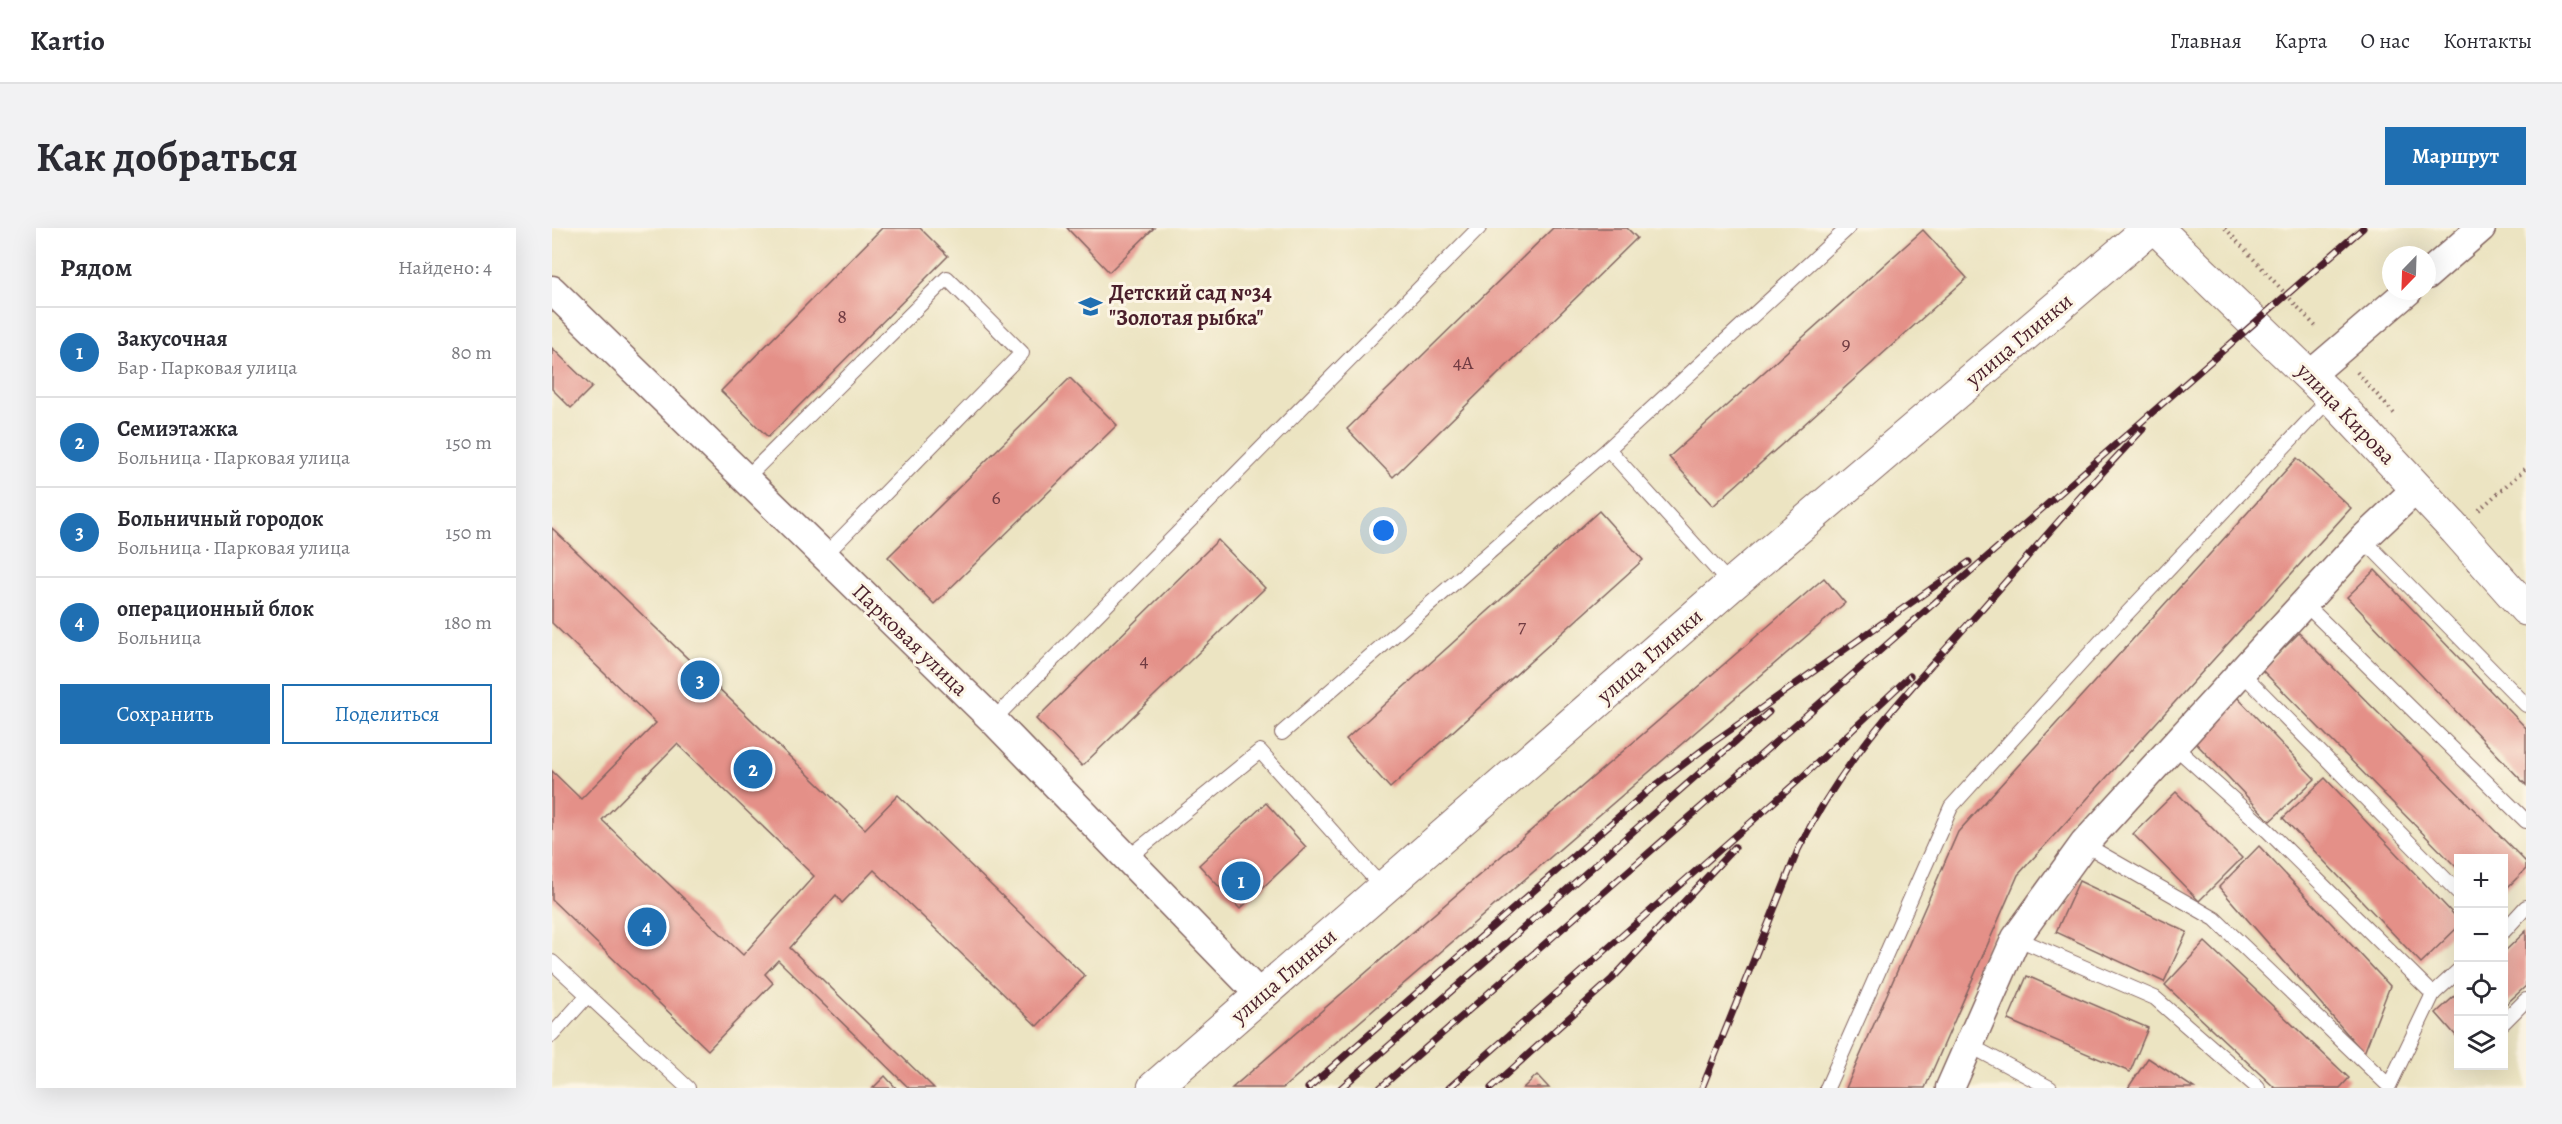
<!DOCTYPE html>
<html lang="ru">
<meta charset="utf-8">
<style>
body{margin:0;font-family:Alegreya,serif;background:#f2f2f3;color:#2b2b33}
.controls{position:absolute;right:18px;bottom:18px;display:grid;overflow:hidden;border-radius:0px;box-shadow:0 6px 24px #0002}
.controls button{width:54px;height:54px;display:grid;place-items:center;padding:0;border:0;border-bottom:2px solid #e1e1e2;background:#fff;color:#2b2b33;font:30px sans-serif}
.compass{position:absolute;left:1830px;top:18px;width:54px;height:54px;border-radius:50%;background:#fff;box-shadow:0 6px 24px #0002;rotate:203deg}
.you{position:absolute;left:832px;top:303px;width:21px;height:21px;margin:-15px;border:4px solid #fff;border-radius:50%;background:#1a73e8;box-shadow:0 0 0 9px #1a73e833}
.badge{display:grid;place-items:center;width:39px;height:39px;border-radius:50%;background:#1f6fb2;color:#fff;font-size:20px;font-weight:700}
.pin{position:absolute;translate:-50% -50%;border:3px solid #fff;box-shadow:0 2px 6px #0006}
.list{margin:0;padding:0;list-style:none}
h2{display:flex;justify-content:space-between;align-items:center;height:78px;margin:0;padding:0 24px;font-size:26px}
h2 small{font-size:20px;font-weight:400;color:#7c7c81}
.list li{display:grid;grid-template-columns:39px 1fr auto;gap:18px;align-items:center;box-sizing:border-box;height:90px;padding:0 24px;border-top:2px solid #e1e1e2}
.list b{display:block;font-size:22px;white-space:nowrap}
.list p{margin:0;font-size:20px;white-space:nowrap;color:#7c7c81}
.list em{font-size:20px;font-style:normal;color:#7c7c81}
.actions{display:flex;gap:12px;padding:18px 24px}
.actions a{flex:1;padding:14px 0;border:2px solid #1f6fb2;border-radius:0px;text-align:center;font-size:21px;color:#1f6fb2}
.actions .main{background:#1f6fb2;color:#fff}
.icon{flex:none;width:33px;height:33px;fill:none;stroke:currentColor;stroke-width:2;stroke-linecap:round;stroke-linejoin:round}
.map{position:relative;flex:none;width:1974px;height:860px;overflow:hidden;border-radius:0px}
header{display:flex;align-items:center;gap:36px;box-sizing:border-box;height:84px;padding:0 30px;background:#fff;border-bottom:2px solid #e1e1e2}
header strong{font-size:28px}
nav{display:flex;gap:33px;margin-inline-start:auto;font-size:21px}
.intro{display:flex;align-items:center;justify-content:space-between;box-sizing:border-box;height:144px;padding:0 36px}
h1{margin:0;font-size:42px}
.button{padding:15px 27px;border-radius:0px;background:#1f6fb2;color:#fff;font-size:21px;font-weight:700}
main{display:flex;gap:36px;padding:0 36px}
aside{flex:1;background:#fff;border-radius:0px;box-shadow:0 6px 24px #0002}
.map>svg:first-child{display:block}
</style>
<header>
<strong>Kartio</strong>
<nav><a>Главная</a><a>Карта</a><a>О нас</a><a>Контакты</a></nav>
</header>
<div class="intro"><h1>Как добраться</h1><a class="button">Маршрут</a></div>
<main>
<aside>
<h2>Рядом<small>Найдено: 4</small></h2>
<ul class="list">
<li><span class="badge">1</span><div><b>Закусочная</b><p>Бар · Парковая улица</p></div><em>80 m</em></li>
<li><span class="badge">2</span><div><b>Семиэтажка</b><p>Больница · Парковая улица</p></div><em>150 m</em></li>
<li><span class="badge">3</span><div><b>Больничный городок</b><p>Больница · Парковая улица</p></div><em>150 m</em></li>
<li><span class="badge">4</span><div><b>операционный блок</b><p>Больница</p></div><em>180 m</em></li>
</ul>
<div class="actions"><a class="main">Сохранить</a><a>Поделиться</a></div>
</aside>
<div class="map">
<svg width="1974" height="860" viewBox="0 0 1974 860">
<rect width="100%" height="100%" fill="#fcf5e5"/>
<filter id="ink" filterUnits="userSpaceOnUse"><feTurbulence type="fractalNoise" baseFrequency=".0167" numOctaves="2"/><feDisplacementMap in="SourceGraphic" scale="12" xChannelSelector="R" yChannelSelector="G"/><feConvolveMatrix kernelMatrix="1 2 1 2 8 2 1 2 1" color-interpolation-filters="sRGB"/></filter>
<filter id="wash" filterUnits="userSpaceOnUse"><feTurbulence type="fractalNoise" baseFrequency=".008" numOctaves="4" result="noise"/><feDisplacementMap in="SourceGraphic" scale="24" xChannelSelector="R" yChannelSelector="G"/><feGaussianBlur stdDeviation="1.35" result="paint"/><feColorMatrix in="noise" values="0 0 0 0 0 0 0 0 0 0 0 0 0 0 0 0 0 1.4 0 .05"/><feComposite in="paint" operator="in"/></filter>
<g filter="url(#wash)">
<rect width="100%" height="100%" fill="#ece4c2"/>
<g id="blocks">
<g fill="#e49088" fill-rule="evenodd">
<path d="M 330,0 L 368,0 L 396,28 L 216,209 L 169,163 Z"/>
<path d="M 515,0 L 602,0 L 557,44 Z"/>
<path d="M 1001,0 L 1075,0 L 1085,10 L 841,249 L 795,201 Z"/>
<path d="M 1371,2 L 1415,50 L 1161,278 L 1117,229 Z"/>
<path d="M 0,120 L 40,159 L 19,180 L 0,161 Z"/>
<path d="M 518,150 L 565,197 L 382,376 L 336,329 Z"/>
<path d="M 1745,230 L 1799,280 L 1466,647 L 1373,860 L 1294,860 L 1406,604 Z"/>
<path d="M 1047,283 L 1091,332 L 838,560 L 794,511 Z"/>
<path d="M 0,300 L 313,601 L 346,567 L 533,748 L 485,798 L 322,642 L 290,675 L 284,667 L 238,720 L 382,860 L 357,860 L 226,732 L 213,746 L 221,755 L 156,822 L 0,672 L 0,543 L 29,571 L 104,495 L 0,395 ZM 125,516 L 262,648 L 191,727 L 50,592 Z"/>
<path d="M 666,312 L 713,360 L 530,538 L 484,491 Z"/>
<path d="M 1823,342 L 1974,500 L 1974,557 L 1795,369 Z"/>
<path d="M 1272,350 L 1293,375 L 731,860 L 680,860 Z"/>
<path d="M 1747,405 L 1974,634 L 1974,641 L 1952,663 L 1952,630 L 1906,630 L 1906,641 L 1710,442 Z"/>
<path d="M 1683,467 L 1763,551 L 1718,593 L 1639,510 Z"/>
<path d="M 1773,550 L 1906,691 L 1906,699 L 1869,735 L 1731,590 Z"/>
<path d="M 1624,564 L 1690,630 L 1647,673 L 1581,606 Z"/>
<path d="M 714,575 L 754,619 L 688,681 L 647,637 Z"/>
<path d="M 1707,618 L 1838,758 L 1812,825 L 1667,659 Z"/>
<path d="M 1527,653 L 1635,704 L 1612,754 L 1504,704 Z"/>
<path d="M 1974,703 L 1974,758 L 1952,778 L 1952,724 Z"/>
<path d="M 1653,714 L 1797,850 L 1788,860 L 1723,860 L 1613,757 Z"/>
<path d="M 1475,748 L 1596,800 L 1578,844 L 1456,792 Z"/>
<path d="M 1906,765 L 1906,810 L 1884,785 Z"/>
<path d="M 1596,830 L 1642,860 L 1576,860 Z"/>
<path d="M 985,847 L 997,860 L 971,860 Z"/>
<path d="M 333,848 L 344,860 L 321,860 Z"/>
</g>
</g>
</g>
<g filter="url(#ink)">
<use href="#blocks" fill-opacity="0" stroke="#836460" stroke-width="1.5"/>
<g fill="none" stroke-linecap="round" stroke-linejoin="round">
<defs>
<g id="service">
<path d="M 1056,221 L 1179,357"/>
<path d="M 193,251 L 395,50 L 470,125 L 272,328"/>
<path d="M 1811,311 L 1974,477"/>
<path d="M 1752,375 L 1974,593"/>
<path d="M 1689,444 L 1906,664"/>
<path d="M 441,492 L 927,0"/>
<path d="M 730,505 L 1056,221 L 1296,0"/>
<path d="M 1622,518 L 1716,603 L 1881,766 L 1906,743"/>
<path d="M 1532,616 L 1663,691 L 1837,858 L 1881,766"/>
<path d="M 576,630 L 708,523 L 831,660"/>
<path d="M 1952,703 L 1974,679"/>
<path d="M 1464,710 L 1603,770 L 1706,860"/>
<path d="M 0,734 L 136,860"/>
<path d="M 1952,794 L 1974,772"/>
<path d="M 0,807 L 36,767"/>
<path d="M 1417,817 L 1498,860"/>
<path d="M 1275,860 L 1399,579 L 1550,412 L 1779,169"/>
</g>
<g id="minor">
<path d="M 1875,47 L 1929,0"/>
<path d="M 0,62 L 441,492 L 709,768"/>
<path d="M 1758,147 L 1856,63"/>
<path d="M 1398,860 L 1464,710 L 1532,616 L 1811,311 L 1865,260"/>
</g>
<path id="tertiary" d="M 602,860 L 1179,357 L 1598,0"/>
<path id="secondary" d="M 1604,0 L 1779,169 L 1904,302 L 1974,381"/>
</defs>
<use href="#service" stroke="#836460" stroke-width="16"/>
<use href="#minor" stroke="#836460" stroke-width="31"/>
<use href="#tertiary" stroke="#836460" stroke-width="35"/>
<use href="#secondary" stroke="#836460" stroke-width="35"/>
<g stroke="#836460" stroke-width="4" stroke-dasharray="1.5 4.5" stroke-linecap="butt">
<path d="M 1673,0 L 1766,101"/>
<path d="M 1805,144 L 1844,188"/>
<path d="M 1927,282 L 1974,240"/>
</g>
<use href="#service" stroke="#fff" stroke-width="14"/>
<use href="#minor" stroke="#fff" stroke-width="28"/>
<use href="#tertiary" stroke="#fff" stroke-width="33"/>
<use href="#secondary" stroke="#fff" stroke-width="33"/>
<defs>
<g id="rail">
<path d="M 756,860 L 1096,563 L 1157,517 L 1417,334"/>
<path d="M 789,860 L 1217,484"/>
<path d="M 828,860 L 1811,0"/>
<path d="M 897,860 L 1247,552 L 1358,448"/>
<path d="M 939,860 L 1060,751 L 1183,619"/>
<path d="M 1150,860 L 1246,622 C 1293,527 1358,461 1427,384 C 1481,323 1534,260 1591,201"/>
</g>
</defs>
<use href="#rail" stroke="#4a1f2b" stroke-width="7"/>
<use href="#rail" stroke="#fcf5e5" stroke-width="4.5" stroke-dasharray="14" stroke-linecap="butt"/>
</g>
</g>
<defs>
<symbol id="school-bare" viewBox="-9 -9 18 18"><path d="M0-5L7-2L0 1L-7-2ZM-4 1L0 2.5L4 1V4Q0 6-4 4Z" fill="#1f6fb2" stroke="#fcf5e5" stroke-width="2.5" paint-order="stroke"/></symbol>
</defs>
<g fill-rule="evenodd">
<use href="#school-bare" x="522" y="62" width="33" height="33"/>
</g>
<g text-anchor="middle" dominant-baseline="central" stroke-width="6" stroke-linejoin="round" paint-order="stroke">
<g font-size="20" fill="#703b42">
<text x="290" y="88">8</text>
<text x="1294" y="115">9</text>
<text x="911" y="134">4А</text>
<text x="444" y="269">6</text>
<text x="970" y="397">7</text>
<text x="592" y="432">4</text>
</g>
<g font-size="22" font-weight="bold" fill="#4a1f2b" stroke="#fcf5e5" text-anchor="start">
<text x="557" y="65">Детский сад №34<tspan x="557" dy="25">"Золотая рыбка"</tspan></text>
</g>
<g font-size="22" fill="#4a1f2b" stroke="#fcf5e5">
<text transform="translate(1467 112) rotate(-40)">улица Глинки</text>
<text transform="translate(1794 186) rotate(46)">улица Кирова</text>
<text transform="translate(358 412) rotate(44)">Парковая улица</text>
<text transform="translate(1098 428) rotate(-41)">улица Глинки</text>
<text transform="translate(732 748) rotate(-41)">улица Глинки</text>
</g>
</g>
</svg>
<div class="controls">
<button>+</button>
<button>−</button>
<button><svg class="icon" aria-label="locate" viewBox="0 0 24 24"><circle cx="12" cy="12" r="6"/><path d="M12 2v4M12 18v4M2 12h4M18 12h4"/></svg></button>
<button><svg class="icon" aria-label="layers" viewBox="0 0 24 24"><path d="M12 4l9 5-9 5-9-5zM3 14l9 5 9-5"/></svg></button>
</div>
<svg class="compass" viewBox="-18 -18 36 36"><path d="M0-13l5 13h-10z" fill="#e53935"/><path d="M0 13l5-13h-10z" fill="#7c7c81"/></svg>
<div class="you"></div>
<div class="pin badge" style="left:689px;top:653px">1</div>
<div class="pin badge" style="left:201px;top:541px">2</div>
<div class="pin badge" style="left:148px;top:452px">3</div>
<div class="pin badge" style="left:95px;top:699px">4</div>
</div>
</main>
